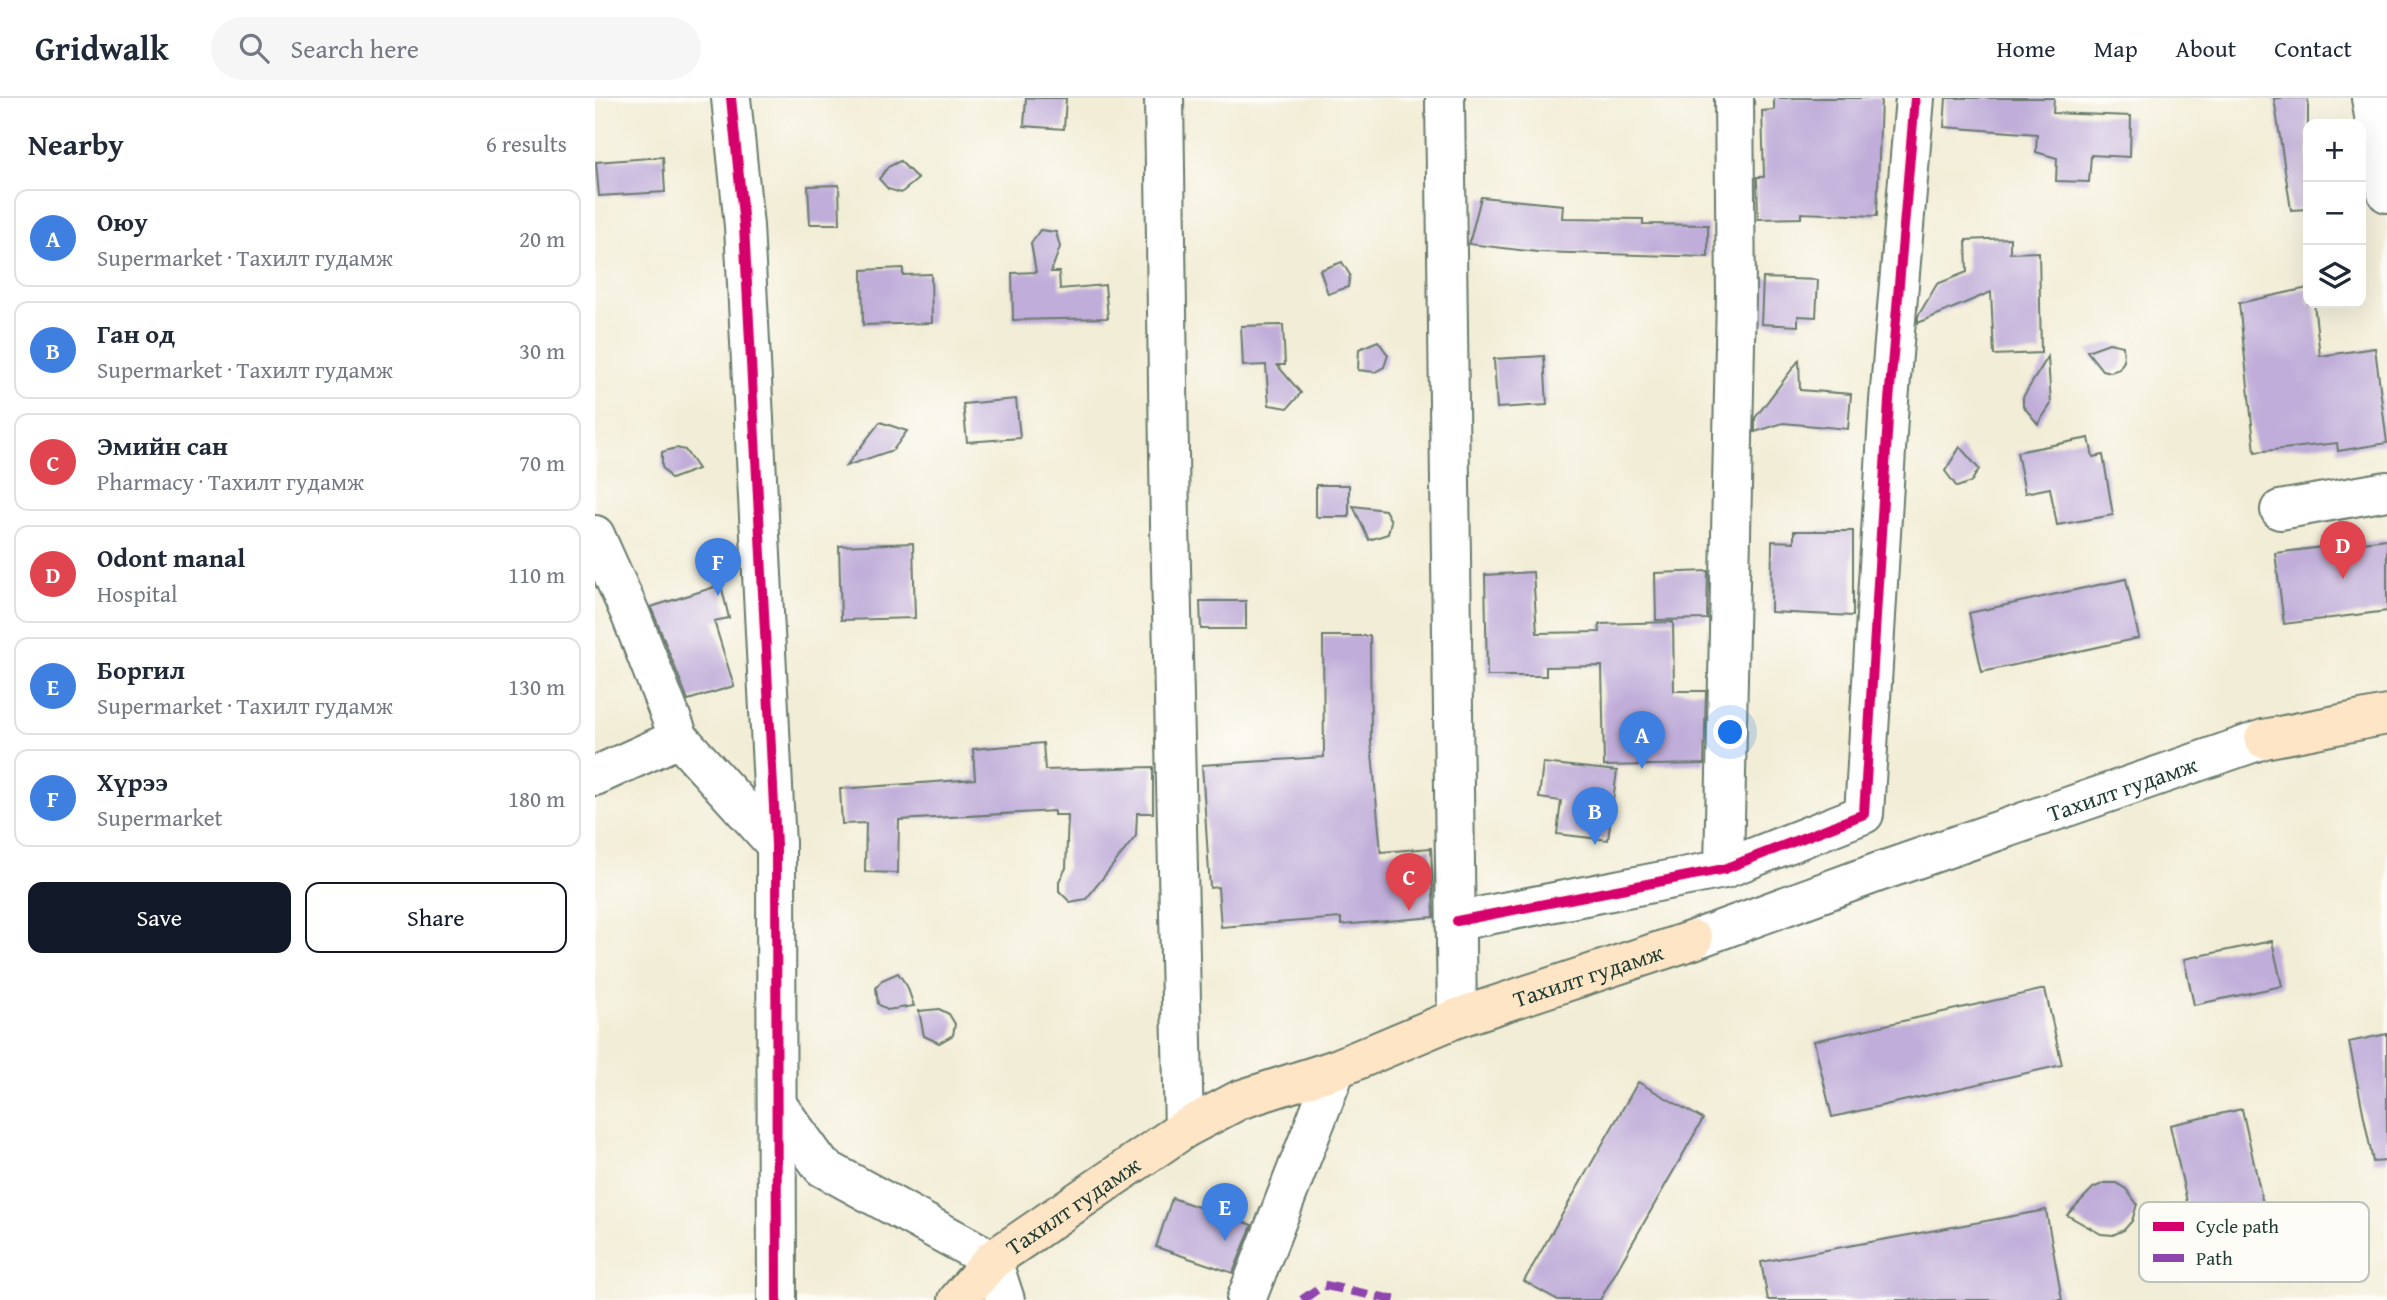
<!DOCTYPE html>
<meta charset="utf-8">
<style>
body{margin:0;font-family:"Gentium Book Plus",serif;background:#f6f6f7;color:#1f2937}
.controls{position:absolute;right:21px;top:21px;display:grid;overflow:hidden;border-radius:14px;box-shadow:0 7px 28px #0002}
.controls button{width:63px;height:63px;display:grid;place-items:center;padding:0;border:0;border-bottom:2px solid #e0e1e3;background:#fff;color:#1f2937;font:35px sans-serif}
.you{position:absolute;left:1136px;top:635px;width:24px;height:24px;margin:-18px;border:5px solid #fff;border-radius:50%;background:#1a73e8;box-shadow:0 0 0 10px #1a73e833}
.badge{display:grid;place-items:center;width:46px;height:46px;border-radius:50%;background:#111827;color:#fff;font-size:23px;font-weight:700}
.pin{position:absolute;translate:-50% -58px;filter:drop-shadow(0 2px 4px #0008)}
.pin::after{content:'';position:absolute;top:37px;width:24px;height:21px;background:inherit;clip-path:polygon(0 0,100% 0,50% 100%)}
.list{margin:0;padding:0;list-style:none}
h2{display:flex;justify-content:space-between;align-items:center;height:91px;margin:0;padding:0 28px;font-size:30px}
h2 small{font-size:23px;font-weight:400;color:#747a83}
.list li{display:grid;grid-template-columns:46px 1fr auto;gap:21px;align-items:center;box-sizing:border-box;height:98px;margin:0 14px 14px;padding:0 14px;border:2px solid #e0e1e3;border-radius:14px}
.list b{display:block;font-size:26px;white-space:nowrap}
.list p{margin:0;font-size:23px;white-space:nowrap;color:#747a83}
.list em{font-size:23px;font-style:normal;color:#747a83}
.actions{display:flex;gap:14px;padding:21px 28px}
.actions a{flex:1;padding:16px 0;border:2px solid #111827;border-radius:14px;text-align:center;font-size:24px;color:#111827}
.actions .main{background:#111827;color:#fff}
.icon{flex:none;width:38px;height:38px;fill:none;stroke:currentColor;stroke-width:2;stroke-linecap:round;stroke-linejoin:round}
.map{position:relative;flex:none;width:1792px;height:1202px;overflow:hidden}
header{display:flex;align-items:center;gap:42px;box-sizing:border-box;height:98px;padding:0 35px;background:#fff;border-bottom:2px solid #e0e1e3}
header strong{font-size:33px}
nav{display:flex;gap:38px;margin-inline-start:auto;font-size:24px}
.search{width:490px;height:63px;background:#f6f6f7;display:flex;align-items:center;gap:18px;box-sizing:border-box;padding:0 24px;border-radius:38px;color:#747a83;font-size:26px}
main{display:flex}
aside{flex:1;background:#fff}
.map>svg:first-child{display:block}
</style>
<header>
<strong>Gridwalk</strong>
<div class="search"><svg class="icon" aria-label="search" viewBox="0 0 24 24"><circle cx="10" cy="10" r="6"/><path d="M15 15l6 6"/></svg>Search here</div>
<nav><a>Home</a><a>Map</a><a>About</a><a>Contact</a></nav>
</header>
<main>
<aside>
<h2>Nearby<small>6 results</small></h2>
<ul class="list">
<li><span class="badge" style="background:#3f7fe0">A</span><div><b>Оюу</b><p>Supermarket · Тахилт гудамж</p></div><em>20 m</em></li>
<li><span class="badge" style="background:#3f7fe0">B</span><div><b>Ган од</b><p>Supermarket · Тахилт гудамж</p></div><em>30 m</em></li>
<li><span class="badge" style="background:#e0444e">C</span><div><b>Эмийн сан</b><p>Pharmacy · Тахилт гудамж</p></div><em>70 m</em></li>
<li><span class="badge" style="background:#e0444e">D</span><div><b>Odont manal</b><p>Hospital</p></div><em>110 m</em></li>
<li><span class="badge" style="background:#3f7fe0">E</span><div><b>Боргил</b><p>Supermarket · Тахилт гудамж</p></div><em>130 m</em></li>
<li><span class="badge" style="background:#3f7fe0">F</span><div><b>Хүрээ</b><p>Supermarket</p></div><em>180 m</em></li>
</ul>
<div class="actions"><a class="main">Save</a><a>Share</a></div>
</aside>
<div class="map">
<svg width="1792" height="1202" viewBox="0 0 1792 1202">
<rect width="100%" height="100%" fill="#fdfcf7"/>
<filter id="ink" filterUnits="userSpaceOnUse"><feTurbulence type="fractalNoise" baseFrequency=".0143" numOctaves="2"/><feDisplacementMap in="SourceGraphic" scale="14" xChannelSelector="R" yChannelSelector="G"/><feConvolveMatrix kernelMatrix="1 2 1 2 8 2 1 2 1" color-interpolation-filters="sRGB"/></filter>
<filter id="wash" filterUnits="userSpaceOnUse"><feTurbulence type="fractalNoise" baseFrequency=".00686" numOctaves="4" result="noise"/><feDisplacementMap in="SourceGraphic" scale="28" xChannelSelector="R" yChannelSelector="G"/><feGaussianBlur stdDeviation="1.57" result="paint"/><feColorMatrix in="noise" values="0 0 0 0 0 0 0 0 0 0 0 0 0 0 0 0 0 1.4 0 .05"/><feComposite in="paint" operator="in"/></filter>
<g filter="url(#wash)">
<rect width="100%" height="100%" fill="#f2edd6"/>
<g id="blocks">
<g fill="#c0add9">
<path d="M 431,0 L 471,0 L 469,31 L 429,28 Z"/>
<path d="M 1179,0 L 1286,0 L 1282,118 L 1206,115 L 1206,120 L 1163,121 L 1162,79 L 1169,79 L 1167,13 L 1179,12 Z"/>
<path d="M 1351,0 L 1459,0 L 1458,15 L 1536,18 L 1535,59 L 1496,57 L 1494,84 L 1461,83 L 1462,60 L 1441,54 L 1442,36 L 1349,29 Z"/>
<path d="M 1679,0 L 1713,0 L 1713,111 L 1696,112 Z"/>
<path d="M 68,59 L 70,94 L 4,98 L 1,64 Z"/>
<path d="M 305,63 L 323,81 L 306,95 L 293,91 L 284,81 L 293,69 Z"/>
<path d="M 244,87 L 245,126 L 215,126 L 213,88 Z"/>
<path d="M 886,99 L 968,107 L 967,120 L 1048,121 L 1048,126 L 1113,127 L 1113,159 L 942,154 L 874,146 Z"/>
<path d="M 445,132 L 461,134 L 465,149 L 456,174 L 464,174 L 465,191 L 510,187 L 513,220 L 418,222 L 417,175 L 441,174 L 436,145 Z"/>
<path d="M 1415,140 L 1415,155 L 1444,154 L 1446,255 L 1399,257 L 1396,194 L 1323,225 L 1323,218 L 1342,186 L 1372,174 L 1371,142 Z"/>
<path d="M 747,164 L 755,177 L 753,189 L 733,196 L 725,172 Z"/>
<path d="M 308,170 L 308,177 L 336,176 L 337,225 L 268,227 L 267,172 Z"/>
<path d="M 1168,180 L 1223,182 L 1221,219 L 1203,218 L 1203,228 L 1166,226 Z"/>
<path d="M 1713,190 L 1713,205 L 1719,205 L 1725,258 L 1780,250 L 1792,345 L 1743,353 L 1742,345 L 1660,354 L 1644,205 Z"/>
<path d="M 688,227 L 690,267 L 682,267 L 706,295 L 693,310 L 674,307 L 671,267 L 648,268 L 646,228 Z"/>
<path d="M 783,243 L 793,257 L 789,269 L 780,274 L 763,272 L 764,251 Z"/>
<path d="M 1514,245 L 1528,248 L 1529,263 L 1524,271 L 1516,274 L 1507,272 L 1492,253 Z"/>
<path d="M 949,258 L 952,307 L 902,310 L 899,261 Z"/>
<path d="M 1453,259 L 1456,306 L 1443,326 L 1428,308 L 1428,299 Z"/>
<path d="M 1204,262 L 1205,292 L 1256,296 L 1253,331 L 1188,325 L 1160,334 L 1160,320 Z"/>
<path d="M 421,301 L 425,340 L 372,344 L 368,306 Z"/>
<path d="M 285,324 L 312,333 L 298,352 L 251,368 Z"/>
<path d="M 1494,340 L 1498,359 L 1508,357 L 1518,417 L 1462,427 L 1455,390 L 1430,395 L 1422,354 Z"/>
<path d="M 1365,349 L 1384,371 L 1376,384 L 1362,389 L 1350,373 Z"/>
<path d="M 81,350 L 90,352 L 103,371 L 76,381 L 67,369 L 67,354 Z"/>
<rect x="721" y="387" width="33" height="32"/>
<path d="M 758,408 L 790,412 L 796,423 L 793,436 L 774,442 Z"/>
<path d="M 1199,433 L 1258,433 L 1258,518 L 1176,514 L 1177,443 L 1199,444 Z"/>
<path d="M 1792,441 L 1792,513 L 1689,526 L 1680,455 Z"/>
<path d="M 318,445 L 320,520 L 246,522 L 244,448 Z"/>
<path d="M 1113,473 L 1112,521 L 1061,522 L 1060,475 Z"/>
<path d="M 938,474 L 942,535 L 1005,534 L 1004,526 L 1078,524 L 1079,593 L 1111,593 L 1109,666 L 1009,668 L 1007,568 L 951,569 L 951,578 L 892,578 L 890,477 Z"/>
<path d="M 1531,481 L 1544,540 L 1387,574 L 1374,515 Z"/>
<path d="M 126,487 L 134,520 L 119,523 L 139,588 L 93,602 L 56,509 Z"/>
<path d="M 605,503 L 651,503 L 651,531 L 606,531 Z"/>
<path d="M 728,538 L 775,538 L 776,644 L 786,754 L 836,750 L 839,819 L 746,827 L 746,820 L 626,829 L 623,789 L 615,790 L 607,667 L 729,659 Z"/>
<path d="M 448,645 L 450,672 L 558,669 L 558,715 L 542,715 L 541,738 L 491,801 L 475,804 L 464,793 L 464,783 L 471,770 L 473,717 L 459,717 L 459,713 L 304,722 L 303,775 L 270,774 L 271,725 L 247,726 L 245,691 L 380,681 L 378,651 Z"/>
<path d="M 948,665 L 1022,673 L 1013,742 L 962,736 L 966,703 L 944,700 Z"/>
<path d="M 1677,843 L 1687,888 L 1599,907 L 1589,861 Z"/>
<path d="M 303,875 L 312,888 L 319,908 L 292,912 L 283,906 L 281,890 L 287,882 Z"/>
<path d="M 1450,891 L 1467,967 L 1237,1019 L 1219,943 Z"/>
<path d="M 344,911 L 354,916 L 360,926 L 358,937 L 344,945 L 329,938 L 324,913 Z"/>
<path d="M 1792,936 L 1792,1063 L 1778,1064 L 1754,944 Z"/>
<path d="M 1043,984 L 1108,1021 L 1005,1202 L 963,1202 L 929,1183 Z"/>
<path d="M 1647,1011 L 1680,1160 L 1608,1176 L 1575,1027 Z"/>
<path d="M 1509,1085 L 1521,1085 L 1531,1091 L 1542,1106 L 1537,1123 L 1529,1132 L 1518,1137 L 1506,1136 L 1472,1117 L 1498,1090 Z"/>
<path d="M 577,1100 L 657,1127 L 638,1175 L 561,1149 Z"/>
<path d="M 1451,1112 L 1467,1202 L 1173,1202 L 1166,1164 Z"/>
</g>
</g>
</g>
<g filter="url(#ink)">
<use href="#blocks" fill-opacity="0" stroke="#697b6d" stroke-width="2"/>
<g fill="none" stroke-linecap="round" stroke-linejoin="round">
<defs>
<g id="minor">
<path d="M 136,0 L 149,128 L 181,747 L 182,1202"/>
<path d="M 569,0 L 575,427 L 589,1031"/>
<path d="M 850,0 L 862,920"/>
<path d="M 1776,0 L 1792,95"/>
<path d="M 1685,412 L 1792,393"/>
<path d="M 0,437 L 35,515 L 84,640 L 181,747"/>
<path d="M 0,678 L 84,640"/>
<path d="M 1129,771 L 1141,197 L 1139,0"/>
<path d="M 862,823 L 1129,771 L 1269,716 L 1294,303 L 1320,0"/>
<path d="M 183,1008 L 227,1069 L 397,1162 L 410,1202"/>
<path d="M 651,1202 L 741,971"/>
</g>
<g id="tertiary">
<path id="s1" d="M 1098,842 L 1281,775 L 1669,641"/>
</g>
<g id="secondary">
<path d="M 1669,641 L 1792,617"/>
<path id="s2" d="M 363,1202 L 397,1162 L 589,1031 L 644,1002 L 741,971 L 862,920 L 1098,842"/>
</g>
</defs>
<use href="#minor" stroke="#697b6d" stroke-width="42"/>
<use href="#tertiary" stroke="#697b6d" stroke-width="42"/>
<use href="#secondary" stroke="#697b6d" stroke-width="42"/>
<use href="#minor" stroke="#fff" stroke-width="38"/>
<use href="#tertiary" stroke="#fff" stroke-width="38"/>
<use href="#secondary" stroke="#fee5c5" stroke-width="38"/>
<path stroke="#8e44ad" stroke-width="9" stroke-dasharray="18 9" stroke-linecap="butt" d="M 707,1202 L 728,1187 L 800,1202"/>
<defs>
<g id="cycleway">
<path d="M 136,0 L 149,128 L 181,747 L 182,1202"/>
<path d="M 862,823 L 1129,771 L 1269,716 L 1294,303 L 1320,0"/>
</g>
</defs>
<use href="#cycleway" stroke="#fdfcf7" stroke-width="15"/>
<use href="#cycleway" stroke="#d6006c" stroke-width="10"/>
</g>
</g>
<g text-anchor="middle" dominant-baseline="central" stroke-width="5" stroke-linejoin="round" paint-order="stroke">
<g font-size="23" fill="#1f3d34" stroke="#fdfcf7">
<text stroke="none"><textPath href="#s1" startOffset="455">Тахилт гудамж</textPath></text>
<text stroke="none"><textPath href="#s2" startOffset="718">Тахилт гудамж</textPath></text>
<text stroke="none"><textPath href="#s2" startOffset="150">Тахилт гудамж</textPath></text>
</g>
</g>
<rect x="1544" y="1104" width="230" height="80" rx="10" fill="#fdfcf7" stroke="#bac3bc" stroke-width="2"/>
<rect x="1558" y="1124" width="31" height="9" fill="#d6006c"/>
<rect x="1558" y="1156" width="31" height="8" fill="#8e44ad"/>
<g font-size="19" fill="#1f3d34">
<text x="1601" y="1135">Cycle path</text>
<text x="1601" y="1167">Path</text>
</g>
</svg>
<div class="controls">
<button>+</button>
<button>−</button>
<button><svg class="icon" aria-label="layers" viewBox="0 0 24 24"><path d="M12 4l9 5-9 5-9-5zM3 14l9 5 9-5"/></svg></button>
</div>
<div class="you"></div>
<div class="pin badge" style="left:1047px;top:671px;background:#3f7fe0">A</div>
<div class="pin badge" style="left:1000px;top:747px;background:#3f7fe0">B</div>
<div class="pin badge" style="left:814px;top:813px;background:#e0444e">C</div>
<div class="pin badge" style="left:1748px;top:481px;background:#e0444e">D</div>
<div class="pin badge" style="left:630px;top:1143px;background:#3f7fe0">E</div>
<div class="pin badge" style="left:123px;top:498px;background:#3f7fe0">F</div>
</div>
</main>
